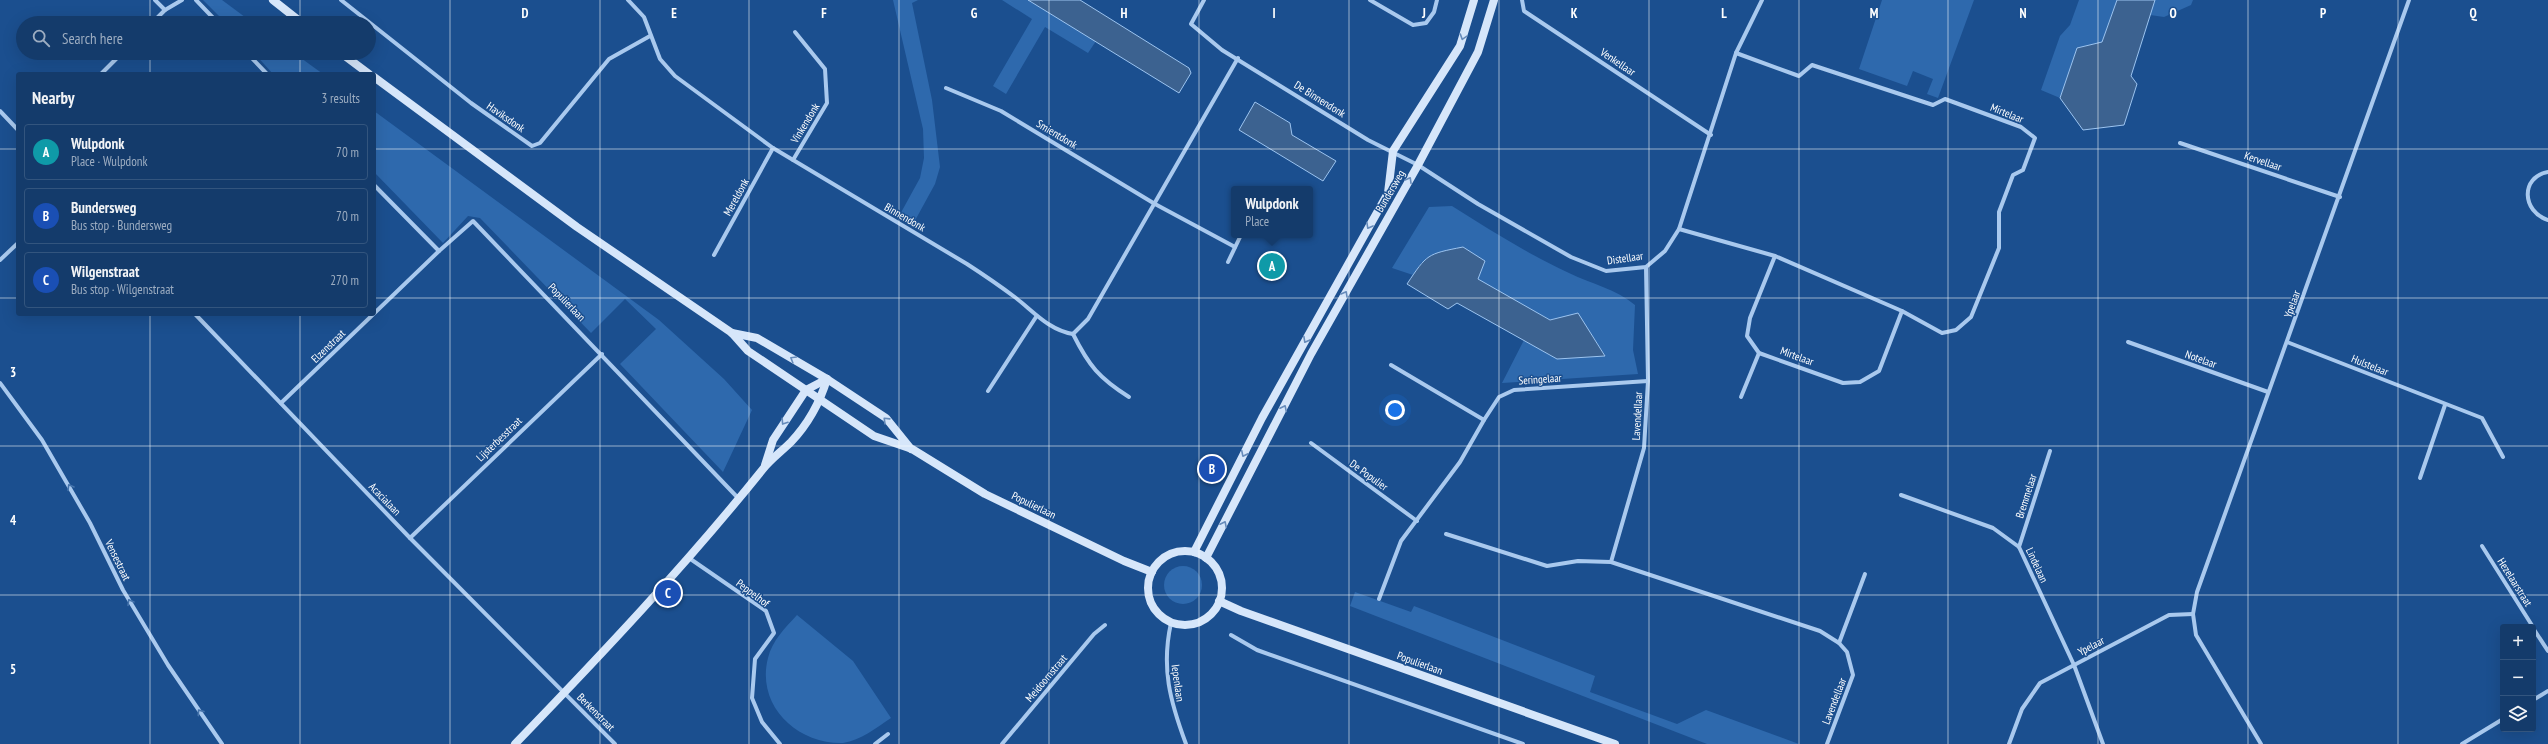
<!DOCTYPE html>
<meta charset="utf-8">
<style>
body{margin:0;font-family:"PT Sans Narrow",sans-serif;background:#214673;color:#f1f3f6}
.controls{position:absolute;right:12px;bottom:12px;display:grid;overflow:hidden;border-radius:4px;box-shadow:0 4px 16px #0002}
.controls button{width:36px;height:36px;display:grid;place-items:center;padding:0;border:0;border-bottom:1px solid #33557e;background:#143b6b;color:#f1f3f6;font:20px sans-serif}
.you{position:absolute;left:1395px;top:410px;width:14px;height:14px;margin:-10px;border:3px solid #fff;border-radius:50%;background:#1a73e8;box-shadow:0 0 0 6px #1a73e833}
.badge{display:grid;place-items:center;width:26px;height:26px;border-radius:50%;background:#e69b98;color:#fff;font-size:13px;font-weight:700}
.pin{position:absolute;translate:-50% -50%;border:2px solid #fff;box-shadow:0 1px 4px #0006}
.popup{position:absolute;left:1231px;top:186px;width:82px;height:52px;box-sizing:border-box;display:grid;place-content:center;border-radius:4px;background:#143b6b;filter:drop-shadow(0 1px 3px #0005);font-size:13px;white-space:nowrap;color:#9dadc1}
.popup b{font-size:15px;color:#f1f3f6}
.popup::after{content:'';position:absolute;left:50%;top:100%;margin-left:-8px;border:8px solid transparent;border-top-color:#143b6b}
.list{margin:0;padding:0;list-style:none}
h2{display:flex;justify-content:space-between;align-items:center;height:52px;margin:0;padding:0 16px;font-size:17px}
h2 small{font-size:13px;font-weight:400;color:#9dadc1}
.list li{display:grid;grid-template-columns:26px 1fr auto;gap:12px;align-items:center;box-sizing:border-box;height:56px;margin:0 8px 8px;padding:0 8px;border:1px solid #33557e;border-radius:4px}
.list b{display:block;font-size:15px;white-space:nowrap}
.list p{margin:0;font-size:13px;white-space:nowrap;color:#9dadc1}
.list em{font-size:13px;font-style:normal;color:#9dadc1}
.icon{flex:none;width:22px;height:22px;fill:none;stroke:currentColor;stroke-width:2;stroke-linecap:round;stroke-linejoin:round}
.map{position:relative;flex:none;width:2548px;height:744px;overflow:hidden}
.search{position:absolute;background:#143b6b;box-shadow:0 4px 16px #0002;left:16px;top:16px;width:360px;height:44px;display:flex;align-items:center;gap:10px;box-sizing:border-box;padding:0 14px;border-radius:22px;color:#9dadc1;font-size:15px}
.panel{position:absolute;background:#143b6b;box-shadow:0 4px 16px #0002;left:16px;top:72px;width:360px;height:244px;border-radius:4px}
.map>svg:first-child{display:block}
</style>
<div class="map">
<svg width="2548" height="744" viewBox="0 0 2548 744">
<rect width="100%" height="100%" fill="#1b4f8f"/>
<g fill="#2e69ad">
<path d="M 203,0 L 222,0 L 253,23 L 226,23 Z"/>
<path d="M 893,0 L 918,0 L 912,3 L 932,100 L 940,167 L 935,184 L 912,226 L 898,218 L 920,178 L 924,158 L 923,129 Z"/>
<path d="M 1002,0 L 1028,0 L 1096,41 L 1088,53 L 1045,27 L 1006,94 L 993,86 L 1032,19 Z"/>
<path d="M 1882,0 L 1974,0 L 1938,98 L 1927,94 L 1933,79 L 1913,71 L 1907,86 L 1859,69 Z"/>
<path d="M 2079,0 L 2117,0 L 2102,42 L 2077,48 L 2060,98 L 2041,90 L 2060,36 L 2070,25 Z"/>
<path d="M 2155,0 L 2193,0 L 2191,5 L 2164,17 L 2150,15 Z"/>
<path d="M 254,53 L 294,53 L 323,74 L 273,74 Z"/>
<path d="M 374,111 L 659,320 L 724,379 L 752,410 L 723,472 L 620,364 L 656,329 L 625,299 L 591,333 L 480,218 L 468,216 L 443,243 L 374,172 Z"/>
<path d="M 1452,206 C 1490,230 1528,254 1569,273 C 1592,284 1616,289 1635,305 L 1633,350 L 1638,374 L 1502,383 L 1524,340 L 1557,359 L 1605,355 L 1578,314 L 1550,320 L 1477,279 L 1485,261 L 1422,262 L 1413,275 L 1392,268 L 1429,207 Z"/>
<circle cx="1183" cy="585" r="19"/>
<path d="M 1355,592 L 1411,612 L 1414,606 L 1595,676 L 1590,692 L 1677,724 L 1706,710 L 1799,744 L 1707,744 L 1350,606 Z"/>
<path d="M 797,615 L 853,661 L 891,718 C 876,728 861,740 843,743 C 795,744 756,704 768,658 C 772,641 785,628 797,615 Z"/>
</g>
<g fill="#3c6290" stroke="#9cc4f0">
<path d="M 1028,0 L 1080,0 L 1189,68 L 1191,73 L 1179,93 Z"/>
<path d="M 2117,0 L 2155,0 L 2131,76 L 2137,84 L 2124,125 L 2083,130 L 2060,98 L 2077,48 L 2102,42 Z"/>
<path d="M 1255,102 L 1290,123 L 1292,135 L 1336,161 L 1323,181 L 1239,130 Z"/>
<path d="M 1463,247 L 1485,261 L 1478,279 L 1550,320 L 1578,313 L 1605,356 L 1557,359 L 1457,303 L 1448,309 L 1407,284 C 1427,254 1427,254 1463,247 Z"/>
</g>
<g fill="none" stroke-linecap="round" stroke-linejoin="round">
<g stroke="#a9c9ee" stroke-width="4">
<path d="M 155,0 L 165,10 L 182,0"/>
<path d="M 196,0 L 218,23"/>
<path d="M 341,0 L 471,103 L 532,146 L 540,143 L 609,59 L 650,36"/>
<path d="M 628,0 L 644,17 L 660,59 L 675,76 L 773,148 L 967,264 C 984,275 1000,286 1016,298 C 1034,312 1049,330 1073,334 L 1088,319 L 1238,58"/>
<path d="M 1204,0 L 1191,24 L 1222,50 L 1368,140 L 1418,165 L 1478,204 L 1571,257 L 1606,271 L 1646,267 L 1665,251 L 1679,229 L 1736,53 L 1762,0"/>
<path d="M 1370,0 L 1413,25 L 1426,23 L 1434,12 L 1437,0"/>
<path d="M 1522,0 L 1524,11 L 1711,135"/>
<path d="M 152,23 L 165,10"/>
<path d="M 247,53 L 267,74"/>
<path d="M 101,74 L 122,53"/>
<path d="M 946,88 L 1001,111 L 1155,204 L 1235,247"/>
<path d="M 0,111 L 18,130"/>
<path d="M 2180,143 L 2340,197"/>
<path d="M 793,160 L 827,103 L 825,69 L 795,32"/>
<path d="M 2548,172 C 2520,177 2522,212 2548,220"/>
<path d="M 374,185 L 439,251 L 473,221 L 739,499"/>
<path d="M 1679,229 L 1775,256 L 1902,311 L 1942,333 L 1956,330 L 1971,317 L 1999,248 L 1999,212 L 2013,175 L 2023,170 L 2035,138 L 2021,127 L 1945,99 L 1933,105 L 1812,65 L 1799,76 L 1736,53"/>
<path d="M 714,255 L 773,148"/>
<path d="M 1775,256 L 1750,318 L 1747,336 L 1759,353 L 1843,383 L 1860,382 L 1879,371 L 1902,311"/>
<path d="M 0,260 L 18,243"/>
<path d="M 1228,262 L 1241,235"/>
<path d="M 195,314 L 410,538 L 615,744"/>
<path d="M 1073,334 C 1089,366 1099,378 1129,397"/>
<path d="M 2128,342 L 2268,392"/>
<path d="M 2287,342 L 2482,418 L 2503,457"/>
<path d="M 1391,365 L 1484,420 L 1499,397 L 1514,390 L 1648,381"/>
<path d="M 0,383 L 42,440 L 90,523 L 123,590 L 168,665 L 222,744"/>
<path d="M 988,391 L 1036,317"/>
<path d="M 1741,397 L 1759,353"/>
<path d="M 281,403 L 439,251"/>
<path d="M 1311,443 L 1417,521"/>
<path d="M 2420,478 L 2445,405"/>
<path d="M 1901,495 L 1993,528 L 2019,547 L 2074,665 L 2103,744"/>
<path d="M 1446,534 L 1547,566 L 1578,561 L 1611,562 L 1820,631 L 1839,643 L 1847,652 L 1853,675 L 1827,744"/>
<path d="M 410,538 L 602,354"/>
<path d="M 2482,546 L 2533,627"/>
<path d="M 2019,547 L 2050,451"/>
<path d="M 689,558 L 766,611 L 774,633 L 755,659 L 752,698 L 762,722 L 780,744"/>
<path d="M 1611,562 L 1644,448 L 1648,381 L 1646,267"/>
<path d="M 1379,599 L 1401,541 L 1460,462 L 1484,420"/>
<path d="M 1171,623 C 1161,668 1170,701 1186,744"/>
<path d="M 2533,628 L 2548,651"/>
<path d="M 1231,635 L 1257,650 L 1523,744"/>
<path d="M 1839,643 L 1865,574"/>
<path d="M 2533,700 L 2548,691"/>
<path d="M 875,744 L 888,734"/>
<path d="M 1002,744 L 1094,634 L 1105,625"/>
<path d="M 2009,744 L 2022,709 L 2040,683 L 2169,615 L 2193,614"/>
<path d="M 2261,744 L 2196,635 L 2193,614 L 2197,592 L 2409,0"/>
<path d="M 2462,744 L 2503,719"/>
</g>
<g stroke="#d6e6fa" stroke-width="8">
<path d="M 273,0 L 302,23"/>
<path d="M 341,53 L 369,74"/>
<path d="M 374,77 L 577,227 L 732,333 L 748,351 L 874,436 L 912,449 L 985,494 L 1124,561 L 1152,572"/>
<path d="M 732,333 L 757,338 L 827,379 L 886,418 L 911,449"/>
<path d="M 765,465 L 773,440 L 806,390 L 827,379"/>
<circle cx="1185" cy="588" r="37"/>
<path d="M 1194,552 L 1262,418 L 1388,193 L 1393,151 L 1460,46 L 1474,0"/>
<path d="M 1206,558 L 1311,354 L 1418,165 L 1478,52 L 1494,0"/>
<path d="M 1219,601 L 1241,611 L 1615,744"/>
<path d="M 515,744 C 601,655 686,565 763,469 C 771,459 782,451 791,442 C 808,424 820,402 827,379"/>
</g>
</g>
<defs><path id="oneway-chevron" d="M-2-3.5L2.5 0L-2 3.5" fill="none" stroke-width="1.6" stroke-linecap="round" stroke-linejoin="round"/></defs>
<g stroke="#668bba">
<use href="#oneway-chevron" transform="translate(1463 37) rotate(108)"/>
<use href="#oneway-chevron" transform="translate(1409 180) rotate(-60)"/>
<use href="#oneway-chevron" transform="translate(1369 226) rotate(119)"/>
<use href="#oneway-chevron" transform="translate(1345 294) rotate(-61)"/>
<use href="#oneway-chevron" transform="translate(1306 340) rotate(119)"/>
<use href="#oneway-chevron" transform="translate(793 359) rotate(-149)"/>
<use href="#oneway-chevron" transform="translate(1284 408) rotate(-63)"/>
<use href="#oneway-chevron" transform="translate(886 420) rotate(-136)"/>
<use href="#oneway-chevron" transform="translate(784 422) rotate(123)"/>
<use href="#oneway-chevron" transform="translate(1244 454) rotate(116)"/>
<use href="#oneway-chevron" transform="translate(1224 524) rotate(-63)"/>
</g>
<g stroke="#4674ac">
<use href="#oneway-chevron" transform="translate(70 487) rotate(-120)"/>
<use href="#oneway-chevron" transform="translate(130 602) rotate(-121)"/>
<use href="#oneway-chevron" transform="translate(200 712) rotate(-125)"/>
</g>
<path fill="none" stroke="#fff" stroke-width="1" stroke-opacity="0.55" d="M 150,0 L 150,23M 300,0 L 300,23M 450,0 L 450,744M 600,0 L 600,744M 749,0 L 749,744M 899,0 L 899,744M 1049,0 L 1049,744M 1199,0 L 1199,744M 1349,0 L 1349,744M 1499,0 L 1499,744M 1649,0 L 1649,744M 1799,0 L 1799,744M 1948,0 L 1948,744M 2098,0 L 2098,744M 2248,0 L 2248,744M 2398,0 L 2398,744M 150,53 L 150,74M 300,53 L 300,74M 0,149 L 18,149M 374,149 L 2548,149M 0,298 L 18,298M 374,298 L 2548,298M 150,314 L 150,744M 300,314 L 300,744M 0,446 L 2548,446M 0,595 L 2548,595"/>
<g text-anchor="middle" dominant-baseline="central" stroke-width="3" stroke-linejoin="round" paint-order="stroke">
<g font-size="11" fill="#fff" stroke="#1b4f8f">
<text transform="translate(1618 62) rotate(34)">Venkellaar</text>
<text transform="translate(1320 99) rotate(32)">De Binnendonk</text>
<text transform="translate(2007 113) rotate(22)">Mirtelaar</text>
<text transform="translate(506 117) rotate(35)">Haviksdonk</text>
<text transform="translate(805 123) rotate(-59)">Vinkendonk</text>
<text transform="translate(1057 134) rotate(31)">Smientdonk</text>
<text transform="translate(2263 161) rotate(19)">Kervellaar</text>
<text transform="translate(1390 191) rotate(-60)">Bundersweg</text>
<text transform="translate(736 197) rotate(-61)">Mereldonk</text>
<text transform="translate(905 217) rotate(30)">Binnendonk</text>
<text transform="translate(1625 258) rotate(-8)">Distellaar</text>
<text transform="translate(567 302) rotate(46)">Populierlaan</text>
<text transform="translate(2292 304) rotate(-70)">Ypelaar</text>
<text transform="translate(328 346) rotate(-44)">Elzenstraat</text>
<text transform="translate(1797 356) rotate(20)">Mirtelaar</text>
<text transform="translate(2201 359) rotate(20)">Notelaar</text>
<text transform="translate(2370 365) rotate(22)">Hulstelaar</text>
<text transform="translate(1540 379) rotate(-4)">Seringelaar</text>
<text transform="translate(1637 416) rotate(-87)">Lavendellaar</text>
<text transform="translate(499 439) rotate(-44)">Lijsterbesstraat</text>
<text transform="translate(1369 475) rotate(36)">De Populier</text>
<text transform="translate(2026 496) rotate(-72)">Bremmelaar</text>
<text transform="translate(385 499) rotate(46)">Acacialaan</text>
<text transform="translate(1034 505) rotate(26)">Populierlaan</text>
<text transform="translate(118 560) rotate(64)">Vensestraat</text>
<text transform="translate(2037 565) rotate(65)">Lindelaan</text>
<text transform="translate(2515 582) rotate(58)">Hezelaarstraat</text>
<text transform="translate(753 593) rotate(37)">Peppelhof</text>
<text transform="translate(2091 646) rotate(-28)">Ypelaar</text>
<text transform="translate(1420 663) rotate(20)">Populierlaan</text>
<text transform="translate(1046 678) rotate(-50)">Meidoornstraat</text>
<text transform="translate(1178 683) rotate(82)">Iepenlaan</text>
<text transform="translate(1834 701) rotate(-69)">Lavendellaar</text>
<text transform="translate(596 712) rotate(45)">Berkenstraat</text>
</g>
</g>
<g font-size="13" text-anchor="middle" font-weight="bold" fill="#fff" stroke="#1b4f8f" stroke-width="3" stroke-linejoin="round" paint-order="stroke">
<text x="525" y="18">D</text>
<text x="674" y="18">E</text>
<text x="824" y="18">F</text>
<text x="974" y="18">G</text>
<text x="1124" y="18">H</text>
<text x="1274" y="18">I</text>
<text x="1424" y="18">J</text>
<text x="1574" y="18">K</text>
<text x="1724" y="18">L</text>
<text x="1874" y="18">M</text>
<text x="2023" y="18">N</text>
<text x="2173" y="18">O</text>
<text x="2323" y="18">P</text>
<text x="2473" y="18">Q</text>
<text x="13" y="377">3</text>
<text x="13" y="525">4</text>
<text x="13" y="674">5</text>
</g>
</svg>
<div class="controls">
<button>+</button>
<button>−</button>
<button><svg class="icon" aria-label="layers" viewBox="0 0 24 24"><path d="M12 4l9 5-9 5-9-5zM3 14l9 5 9-5"/></svg></button>
</div>
<div class="you"></div>
<div class="pin badge" style="left:1272px;top:266px;background:#0f9aa8">A</div>
<div class="popup"><b>Wulpdonk</b>Place</div>
<div class="pin badge" style="left:1212px;top:469px;background:#1a4fb4">B</div>
<div class="pin badge" style="left:668px;top:593px;background:#1a4fb4">C</div>
<div class="search"><svg class="icon" aria-label="search" viewBox="0 0 24 24"><circle cx="10" cy="10" r="6"/><path d="M15 15l6 6"/></svg>Search here</div>
<section class="panel">
<h2>Nearby<small>3 results</small></h2>
<ul class="list">
<li><span class="badge" style="background:#0f9aa8">A</span><div><b>Wulpdonk</b><p>Place · Wulpdonk</p></div><em>70 m</em></li>
<li><span class="badge" style="background:#1a4fb4">B</span><div><b>Bundersweg</b><p>Bus stop · Bundersweg</p></div><em>70 m</em></li>
<li><span class="badge" style="background:#1a4fb4">C</span><div><b>Wilgenstraat</b><p>Bus stop · Wilgenstraat</p></div><em>270 m</em></li>
</ul>
</section>
</div>
